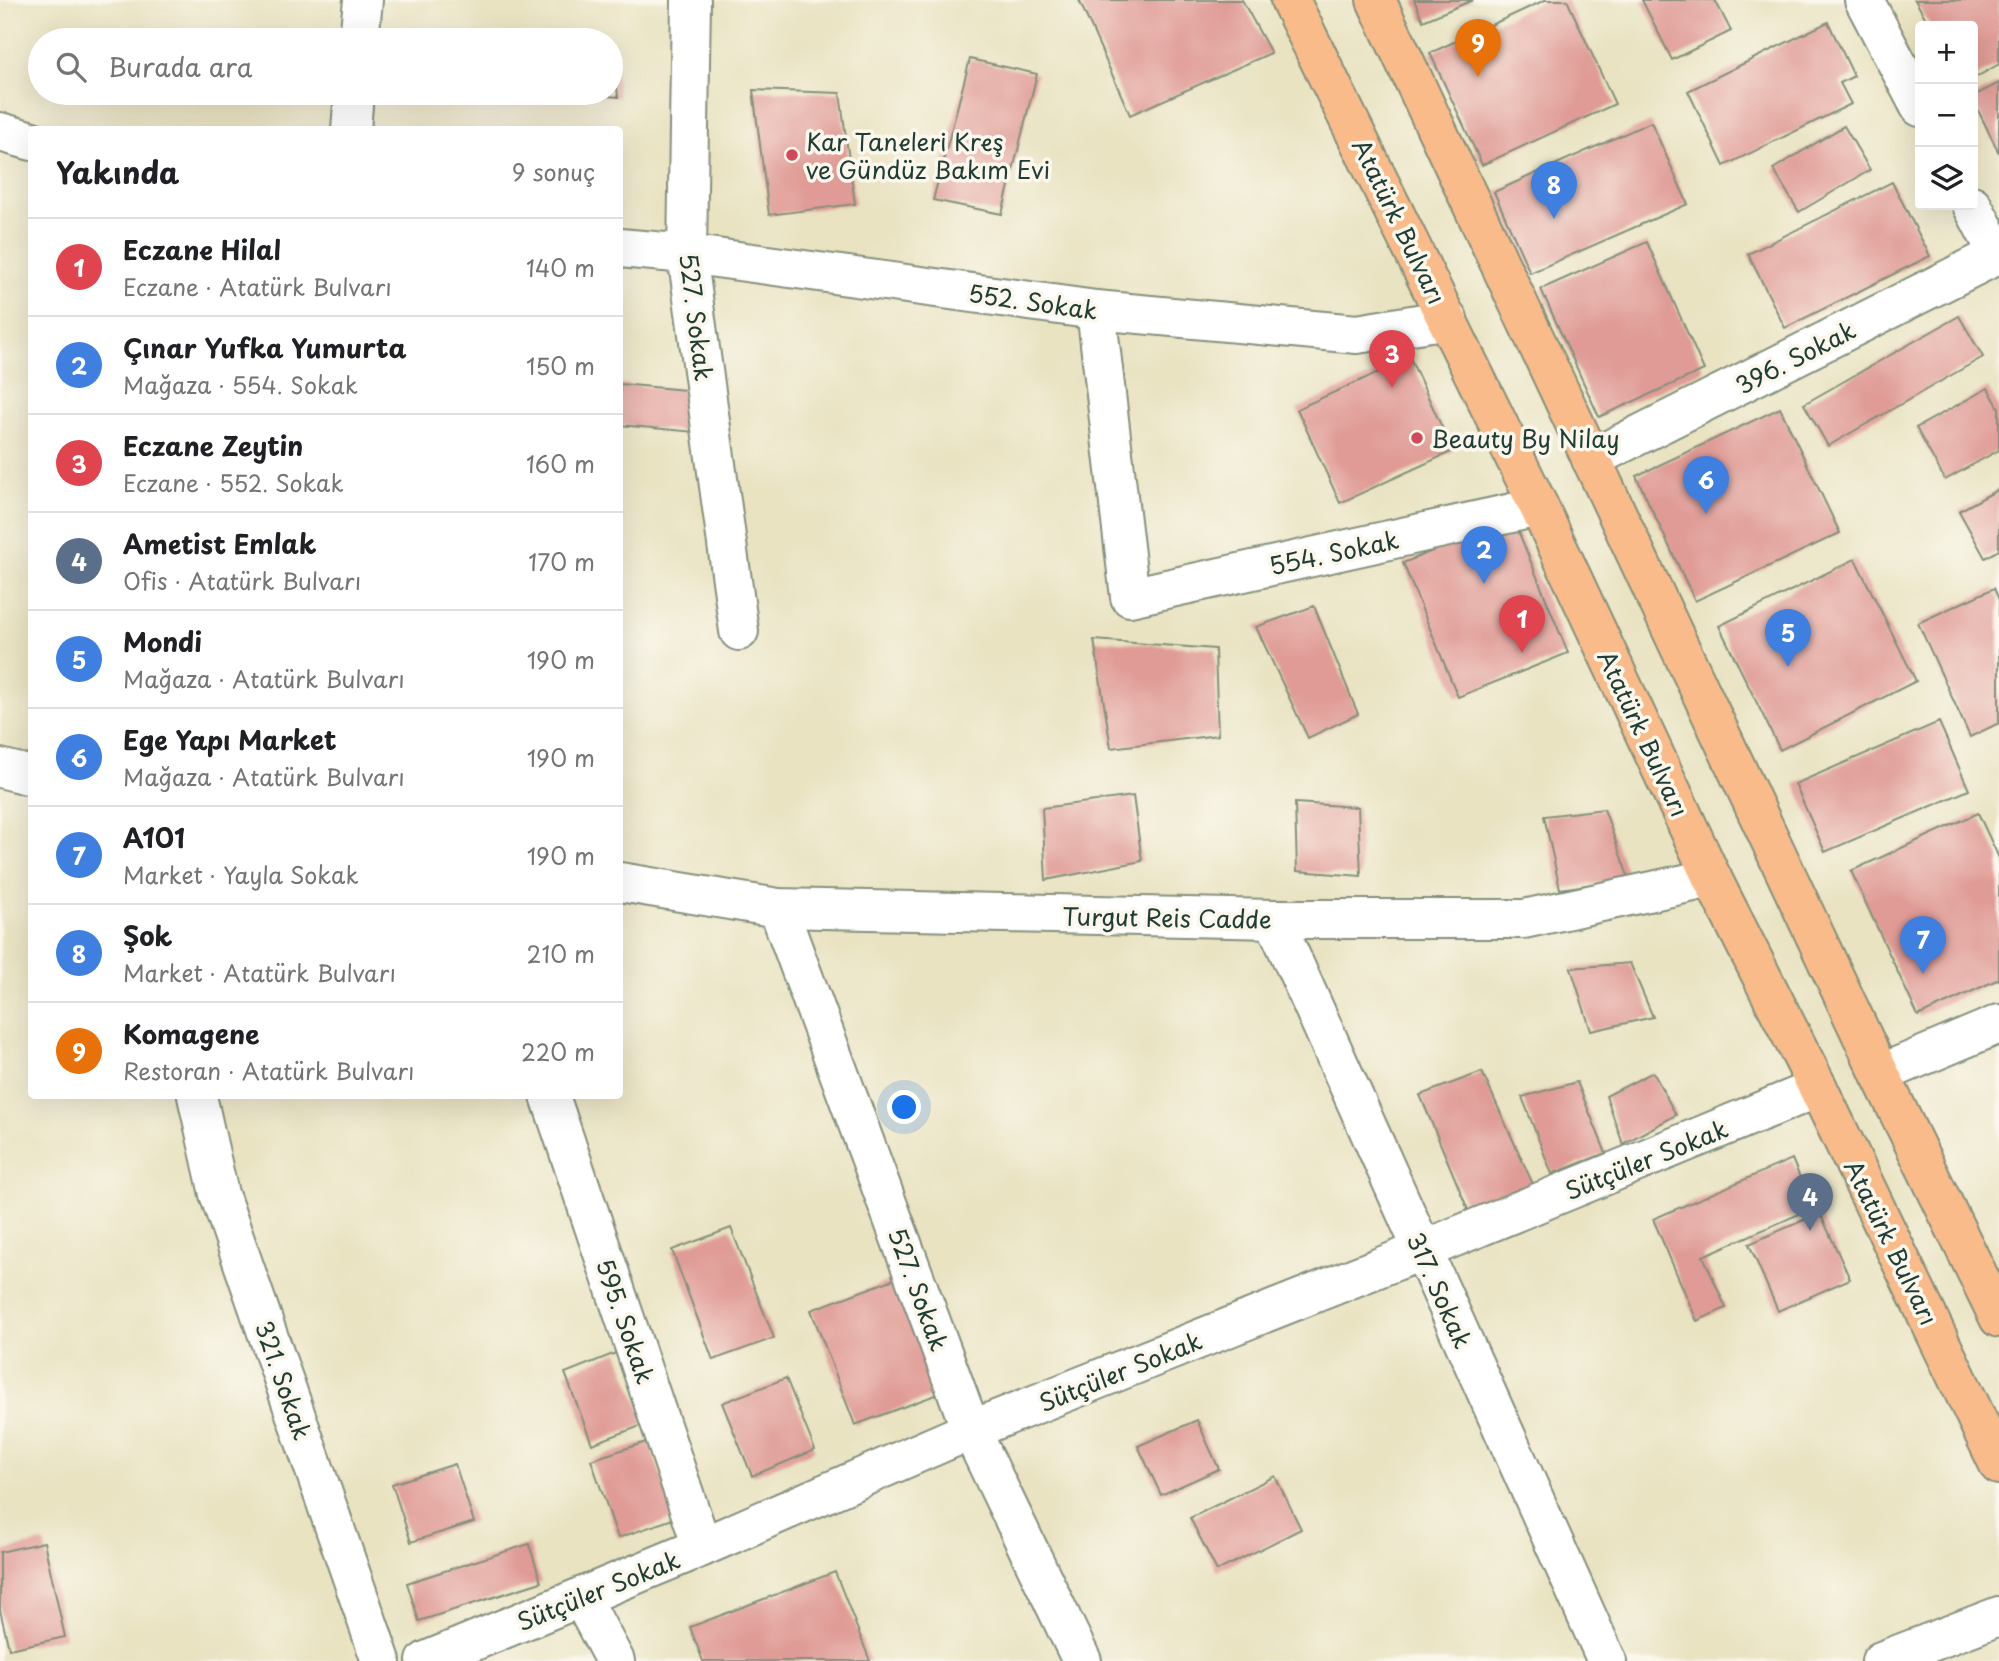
<!DOCTYPE html>
<html lang="tr">
<meta charset="utf-8">
<style>
body{margin:0;font-family:"Playpen Sans",sans-serif;background:#f2f2f2;color:#202124}
.controls{position:absolute;right:21px;top:21px;display:grid;overflow:hidden;border-radius:7px;box-shadow:0 7px 28px #0002}
.controls button{width:63px;height:63px;display:grid;place-items:center;padding:0;border:0;border-bottom:2px solid #e0e0e0;background:#fff;color:#202124;font:35px sans-serif}
.you{position:absolute;left:905px;top:1108px;width:24px;height:24px;margin:-18px;border:5px solid #fff;border-radius:50%;background:#1a73e8;box-shadow:0 0 0 10px #1a73e833}
.badge{display:grid;place-items:center;width:46px;height:46px;border-radius:50%;background:#2563eb;color:#fff;font-size:23px;font-weight:700}
.pin{position:absolute;translate:-50% -58px;filter:drop-shadow(0 2px 4px #0008)}
.pin::after{content:'';position:absolute;top:37px;width:24px;height:21px;background:inherit;clip-path:polygon(0 0,100% 0,50% 100%)}
.list{margin:0;padding:0;list-style:none}
h2{display:flex;justify-content:space-between;align-items:center;height:91px;margin:0;padding:0 28px;font-size:30px}
h2 small{font-size:23px;font-weight:400;color:#757577}
.list li{display:grid;grid-template-columns:46px 1fr auto;gap:21px;align-items:center;box-sizing:border-box;height:98px;padding:0 28px;border-top:2px solid #e0e0e0}
.list b{display:block;font-size:26px;white-space:nowrap}
.list p{margin:0;font-size:23px;white-space:nowrap;color:#757577}
.list em{font-size:23px;font-style:normal;color:#757577}
.icon{flex:none;width:38px;height:38px;fill:none;stroke:currentColor;stroke-width:2;stroke-linecap:round;stroke-linejoin:round}
.map{position:relative;flex:none;width:1999px;height:1661px;overflow:hidden}
.search{position:absolute;background:#fff;box-shadow:0 7px 28px #0002;left:28px;top:28px;width:595px;height:77px;display:flex;align-items:center;gap:18px;box-sizing:border-box;padding:0 24px;border-radius:38px;color:#757577;font-size:26px}
.panel{position:absolute;background:#fff;box-shadow:0 7px 28px #0002;left:28px;top:126px;width:595px;height:973px;border-radius:7px}
.map>svg:first-child{display:block}
</style>
<div class="map">
<svg width="1999" height="1661" viewBox="0 0 1999 1661">
<rect width="100%" height="100%" fill="#fbf7ec"/>
<filter id="ink" filterUnits="userSpaceOnUse"><feTurbulence type="fractalNoise" baseFrequency=".0143" numOctaves="2"/><feDisplacementMap in="SourceGraphic" scale="14" xChannelSelector="R" yChannelSelector="G"/><feConvolveMatrix kernelMatrix="1 2 1 2 8 2 1 2 1" color-interpolation-filters="sRGB"/></filter>
<filter id="wash" filterUnits="userSpaceOnUse"><feTurbulence type="fractalNoise" baseFrequency=".00686" numOctaves="4" result="noise"/><feDisplacementMap in="SourceGraphic" scale="28" xChannelSelector="R" yChannelSelector="G"/><feGaussianBlur stdDeviation="1.57" result="paint"/><feColorMatrix in="noise" values="0 0 0 0 0 0 0 0 0 0 0 0 0 0 0 0 0 1.4 0 .05"/><feComposite in="paint" operator="in"/></filter>
<g filter="url(#wash)">
<rect width="100%" height="100%" fill="#e9e3c2"/>
<g id="blocks">
<g fill="#e09b96">
<path d="M 1079,0 L 1242,0 L 1271,53 L 1130,115 Z"/>
<path d="M 1414,0 L 1473,0 L 1423,21 Z"/>
<path d="M 1545,0 L 1567,0 L 1615,104 L 1482,165 L 1430,53 Z"/>
<path d="M 1642,0 L 1715,0 L 1731,31 L 1672,60 Z"/>
<path d="M 1915,0 L 1999,0 L 1999,64 L 1973,79 L 1973,26 L 1930,26 Z"/>
<path d="M 1828,22 L 1854,76 L 1840,83 L 1851,104 L 1724,166 L 1688,91 Z"/>
<path d="M 611,45 L 613,46 L 618,97 L 596,95 L 596,93 L 611,93 Z"/>
<path d="M 970,59 L 1037,74 L 1002,214 L 933,200 Z"/>
<path d="M 1999,83 L 1999,153 L 1973,100 L 1973,96 Z"/>
<path d="M 753,90 L 840,93 L 855,204 L 769,215 Z"/>
<path d="M 1651,122 L 1688,204 L 1530,273 L 1494,192 Z"/>
<path d="M 1844,126 L 1870,170 L 1799,212 L 1773,169 Z"/>
<path d="M 1892,182 L 1930,256 L 1785,328 L 1748,254 Z"/>
<path d="M 1647,242 L 1704,370 L 1599,417 L 1541,289 Z"/>
<path d="M 1959,316 L 1983,357 L 1828,446 L 1804,404 Z"/>
<path d="M 1410,358 L 1453,451 L 1340,503 L 1297,409 Z"/>
<path d="M 620,384 L 696,391 L 695,432 L 620,425 Z"/>
<path d="M 1988,388 L 1999,408 L 1999,450 L 1945,480 L 1916,428 Z"/>
<path d="M 1780,408 L 1840,533 L 1695,601 L 1636,476 Z"/>
<path d="M 1999,489 L 1999,550 L 1985,558 L 1959,511 Z"/>
<path d="M 1513,518 L 1568,653 L 1458,697 L 1403,563 Z"/>
<path d="M 1855,559 L 1916,681 L 1780,750 L 1719,626 Z"/>
<path d="M 1994,588 L 1999,600 L 1999,723 L 1970,737 L 1918,623 Z"/>
<path d="M 1314,606 L 1358,714 L 1308,738 L 1256,627 Z"/>
<path d="M 1094,640 L 1215,649 L 1218,735 L 1111,748 Z"/>
<path d="M 1939,722 L 1969,790 L 1825,852 L 1795,784 Z"/>
<path d="M 1133,796 L 1142,861 L 1046,880 L 1042,808 Z"/>
<path d="M 1295,803 L 1358,807 L 1361,876 L 1297,871 Z"/>
<path d="M 1604,809 L 1629,879 L 1560,889 L 1544,816 Z"/>
<path d="M 1978,813 L 1999,858 L 1999,979 L 1918,1016 L 1851,871 Z"/>
<path d="M 1630,963 L 1653,1017 L 1591,1031 L 1571,968 Z"/>
<path d="M 1482,1072 L 1537,1193 L 1471,1217 L 1420,1095 Z"/>
<path d="M 1653,1072 L 1676,1115 L 1623,1144 L 1606,1096 Z"/>
<path d="M 1577,1082 L 1606,1153 L 1552,1174 L 1522,1097 Z"/>
<path d="M 1792,1159 L 1813,1208 L 1703,1256 L 1726,1308 L 1697,1321 L 1653,1219 Z"/>
<path d="M 1820,1213 L 1850,1279 L 1778,1311 L 1749,1244 Z"/>
<path d="M 731,1228 L 774,1338 L 713,1360 L 672,1250 Z"/>
<path d="M 897,1278 L 941,1393 L 855,1425 L 811,1310 Z"/>
<path d="M 618,1352 L 646,1424 L 592,1444 L 565,1373 Z"/>
<path d="M 786,1378 L 815,1450 L 752,1476 L 722,1403 Z"/>
<path d="M 1197,1420 L 1219,1469 L 1161,1495 L 1138,1446 Z"/>
<path d="M 649,1441 L 676,1518 L 618,1538 L 591,1460 Z"/>
<path d="M 455,1464 L 474,1522 L 411,1542 L 392,1484 Z"/>
<path d="M 1275,1476 L 1301,1529 L 1217,1571 L 1190,1518 Z"/>
<path d="M 44,1542 L 65,1637 L 9,1649 L 0,1610 L 0,1552 Z"/>
<path d="M 529,1544 L 541,1582 L 419,1621 L 407,1583 Z"/>
<path d="M 835,1572 L 870,1661 L 703,1661 L 690,1627 Z"/>
</g>
</g>
</g>
<g filter="url(#ink)">
<use href="#blocks" fill-opacity="0" stroke="#84907b" stroke-width="2"/>
<g fill="none" stroke-linecap="round" stroke-linejoin="round">
<defs>
<g id="minor">
<path d="M 691,0 L 687,254 L 739,631"/>
<path d="M 1864,0 L 1920,107"/>
<path d="M 359,40 L 363,0"/>
<path d="M 351,130 L 354,93"/>
<path d="M 0,132 L 32,141"/>
<path d="M 1972,205 L 1999,256"/>
<path d="M 620,248 L 687,254 L 1096,310 L 1357,334 L 1448,319"/>
<path d="M 1096,310 L 1130,597 L 1539,507"/>
<path d="M 1591,459 L 1999,254"/>
<path d="M 0,768 L 32,776"/>
<path d="M 620,882 L 778,908 L 1274,919 L 1524,919 L 1712,878"/>
<path d="M 778,908 L 971,1430 L 1082,1661"/>
<path d="M 1274,919 L 1607,1661"/>
<path d="M 1880,1074 L 1999,1024"/>
<path d="M 197,1096 L 219,1194 L 381,1661"/>
<path d="M 550,1096 L 702,1547"/>
<path d="M 581,1597 L 615,1661"/>
<path d="M 426,1661 L 702,1547 L 971,1430 L 1423,1250 L 1818,1088"/>
<path d="M 1881,1661 L 1999,1616"/>
</g>
<g id="major">
<path d="M 1290,0 L 1539,507 L 1712,878 L 1818,1088 L 1999,1465"/>
<path d="M 1376,0 L 1880,1074 L 1999,1318"/>
</g>
</defs>
<use href="#minor" stroke="#84907b" stroke-width="42"/>
<use href="#major" stroke="#84907b" stroke-width="42"/>
<use href="#minor" stroke="#fff" stroke-width="38"/>
<use href="#major" stroke="#fabb8b" stroke-width="38"/>
</g>
</g>
<g fill="#d1495b" stroke="#fbf7ec" stroke-width="2.5">
<circle cx="792" cy="155" r="7"/>
<circle cx="1417" cy="438" r="7"/>
</g>
<g text-anchor="middle" dominant-baseline="central" stroke-width="7" stroke-linejoin="round" paint-order="stroke">
<g font-size="24" fill="#1f3d34" stroke="#fbf7ec" text-anchor="start">
<text x="806" y="141">Kar Taneleri Kreş<tspan x="806" dy="28">ve Gündüz Bakım Evi</tspan></text>
<text x="1431" y="438">Beauty By Nilay</text>
</g>
<g font-size="24" fill="#1f3d34" stroke="#fbf7ec">
<text transform="translate(1400 221) rotate(64)">Atatürk Bulvarı</text>
<text transform="translate(1033 301) rotate(8)">552. Sokak</text>
<text transform="translate(697 317) rotate(83)">527. Sokak</text>
<text transform="translate(1795 357) rotate(-27)">396. Sokak</text>
<text transform="translate(1334 552) rotate(-12)">554. Sokak</text>
<text transform="translate(1644 733) rotate(65)">Atatürk Bulvarı</text>
<text transform="translate(1167 917) rotate(1)">Turgut Reis Cadde</text>
<text transform="translate(1646 1159) rotate(-22)">Sütçüler Sokak</text>
<text transform="translate(1892 1242) rotate(64)">Atatürk Bulvarı</text>
<text transform="translate(919 1289) rotate(70)">527. Sokak</text>
<text transform="translate(1440 1290) rotate(66)">317. Sokak</text>
<text transform="translate(626 1321) rotate(71)">595. Sokak</text>
<text transform="translate(1120 1371) rotate(-22)">Sütçüler Sokak</text>
<text transform="translate(284 1380) rotate(71)">321. Sokak</text>
<text transform="translate(598 1590) rotate(-22)">Sütçüler Sokak</text>
</g>
</g>
</svg>
<div class="controls">
<button>+</button>
<button>−</button>
<button><svg class="icon" aria-label="layers" viewBox="0 0 24 24"><path d="M12 4l9 5-9 5-9-5zM3 14l9 5 9-5"/></svg></button>
</div>
<div class="you"></div>
<div class="pin badge" style="left:1522px;top:653px;background:#e0444e">1</div>
<div class="pin badge" style="left:1484px;top:584px;background:#3f7fe0">2</div>
<div class="pin badge" style="left:1392px;top:388px;background:#e0444e">3</div>
<div class="pin badge" style="left:1810px;top:1231px;background:#5c6f8a">4</div>
<div class="pin badge" style="left:1788px;top:667px;background:#3f7fe0">5</div>
<div class="pin badge" style="left:1706px;top:514px;background:#3f7fe0">6</div>
<div class="pin badge" style="left:1923px;top:974px;background:#3f7fe0">7</div>
<div class="pin badge" style="left:1554px;top:219px;background:#3f7fe0">8</div>
<div class="pin badge" style="left:1478px;top:77px;background:#e8710a">9</div>
<div class="search"><svg class="icon" aria-label="search" viewBox="0 0 24 24"><circle cx="10" cy="10" r="6"/><path d="M15 15l6 6"/></svg>Burada ara</div>
<section class="panel">
<h2>Yakında<small>9 sonuç</small></h2>
<ul class="list">
<li><span class="badge" style="background:#e0444e">1</span><div><b>Eczane Hilal</b><p>Eczane · Atatürk Bulvarı</p></div><em>140 m</em></li>
<li><span class="badge" style="background:#3f7fe0">2</span><div><b>Çınar Yufka Yumurta</b><p>Mağaza · 554. Sokak</p></div><em>150 m</em></li>
<li><span class="badge" style="background:#e0444e">3</span><div><b>Eczane Zeytin</b><p>Eczane · 552. Sokak</p></div><em>160 m</em></li>
<li><span class="badge" style="background:#5c6f8a">4</span><div><b>Ametist Emlak</b><p>Ofis · Atatürk Bulvarı</p></div><em>170 m</em></li>
<li><span class="badge" style="background:#3f7fe0">5</span><div><b>Mondi</b><p>Mağaza · Atatürk Bulvarı</p></div><em>190 m</em></li>
<li><span class="badge" style="background:#3f7fe0">6</span><div><b>Ege Yapı Market</b><p>Mağaza · Atatürk Bulvarı</p></div><em>190 m</em></li>
<li><span class="badge" style="background:#3f7fe0">7</span><div><b>A101</b><p>Market · Yayla Sokak</p></div><em>190 m</em></li>
<li><span class="badge" style="background:#3f7fe0">8</span><div><b>Şok</b><p>Market · Atatürk Bulvarı</p></div><em>210 m</em></li>
<li><span class="badge" style="background:#e8710a">9</span><div><b>Komagene</b><p>Restoran · Atatürk Bulvarı</p></div><em>220 m</em></li>
</ul>
</section>
</div>
